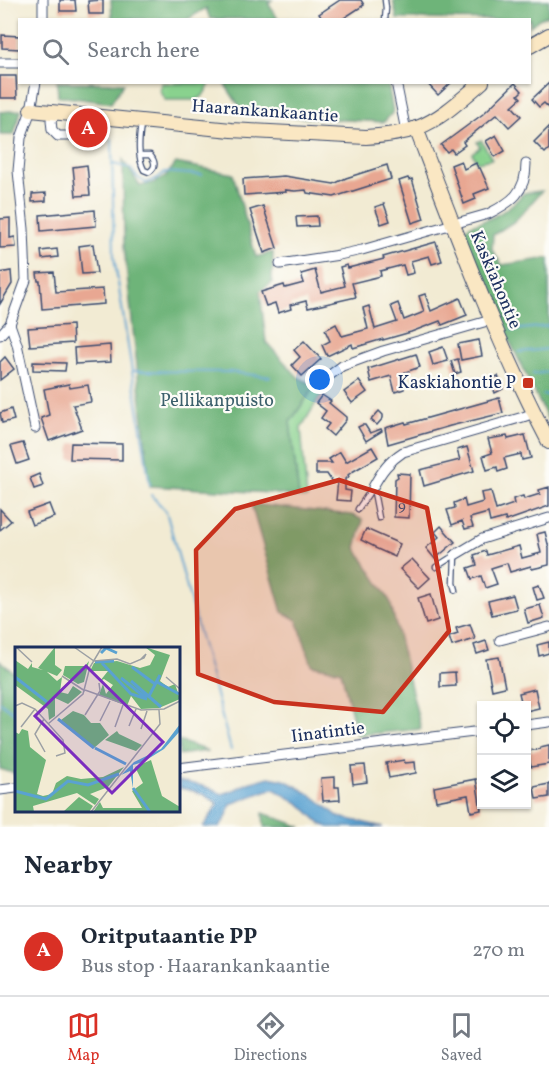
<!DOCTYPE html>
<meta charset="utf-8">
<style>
body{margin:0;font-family:Vollkorn,serif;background:#f2f2f3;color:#1f2937}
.controls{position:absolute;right:18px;bottom:18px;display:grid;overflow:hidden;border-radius:0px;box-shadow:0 2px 4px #0004}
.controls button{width:54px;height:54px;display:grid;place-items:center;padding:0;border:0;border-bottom:2px solid #e0e1e3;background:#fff;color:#1f2937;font:30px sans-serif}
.you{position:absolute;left:320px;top:380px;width:21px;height:21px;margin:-15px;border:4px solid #fff;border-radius:50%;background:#1a73e8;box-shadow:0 0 0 9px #1a73e833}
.badge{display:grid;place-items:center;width:39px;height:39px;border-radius:50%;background:#d93025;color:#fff;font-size:20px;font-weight:700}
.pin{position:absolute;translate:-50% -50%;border:3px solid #fff;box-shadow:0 2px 6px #0006}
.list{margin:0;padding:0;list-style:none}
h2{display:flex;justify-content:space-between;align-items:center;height:78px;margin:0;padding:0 24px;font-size:26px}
h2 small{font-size:20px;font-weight:400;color:#747a83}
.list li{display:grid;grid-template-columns:39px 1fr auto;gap:18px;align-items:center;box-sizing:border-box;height:90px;padding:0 24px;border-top:2px solid #e0e1e3}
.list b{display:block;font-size:22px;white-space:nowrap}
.list p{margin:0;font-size:20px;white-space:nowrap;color:#747a83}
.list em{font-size:20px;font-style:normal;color:#747a83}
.icon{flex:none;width:33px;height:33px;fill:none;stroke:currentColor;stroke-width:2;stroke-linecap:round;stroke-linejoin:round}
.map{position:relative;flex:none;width:549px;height:827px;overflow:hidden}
.search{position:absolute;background:#fff;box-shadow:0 2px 4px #0004;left:18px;right:18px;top:18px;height:66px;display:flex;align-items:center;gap:15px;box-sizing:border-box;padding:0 21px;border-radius:0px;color:#747a83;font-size:22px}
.sheet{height:168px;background:#fff}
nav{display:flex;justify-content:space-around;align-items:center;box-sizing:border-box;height:84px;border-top:2px solid #e0e1e3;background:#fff;font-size:16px;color:#747a83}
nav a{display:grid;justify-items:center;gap:3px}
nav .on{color:#d93025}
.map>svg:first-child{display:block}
</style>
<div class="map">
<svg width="549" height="827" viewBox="0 0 549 827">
<rect width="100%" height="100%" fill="#fdfcf7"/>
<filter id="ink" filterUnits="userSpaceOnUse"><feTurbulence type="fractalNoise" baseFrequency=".0167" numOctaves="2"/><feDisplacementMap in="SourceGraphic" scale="12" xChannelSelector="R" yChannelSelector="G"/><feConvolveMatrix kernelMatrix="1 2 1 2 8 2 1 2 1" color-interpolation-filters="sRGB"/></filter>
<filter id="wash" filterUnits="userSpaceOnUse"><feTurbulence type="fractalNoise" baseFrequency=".008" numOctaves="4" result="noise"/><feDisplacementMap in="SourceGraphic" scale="24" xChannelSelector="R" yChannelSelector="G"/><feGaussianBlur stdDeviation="1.35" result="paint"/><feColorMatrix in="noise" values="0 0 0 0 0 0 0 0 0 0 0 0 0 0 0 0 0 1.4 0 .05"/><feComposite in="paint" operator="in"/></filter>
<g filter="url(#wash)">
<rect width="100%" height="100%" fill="#f2ebd3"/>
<g fill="#89d28e" stroke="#528076" stroke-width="1.5">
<path d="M 161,83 L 209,83 L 209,86 L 202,97 L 195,100 L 165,100 L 160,92 Z"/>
<path d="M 481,140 L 492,159 L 477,162 L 472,153 L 480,147 L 477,142 Z"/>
<path d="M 315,386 L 323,391 L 301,428 L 307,498 L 299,497 L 290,422 Z"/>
</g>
<g fill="#6eb479" stroke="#44726c" stroke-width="1.5">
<path d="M 111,0 L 272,0 L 268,3 L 278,19 L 210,19 L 206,8 L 188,19 L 112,19 Z"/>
<path d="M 393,0 L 549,0 L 549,15 L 539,19 L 530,26 L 530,20 L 397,19 Z"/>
<path d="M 57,83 L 57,82 L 124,83 L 111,103 L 58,96 Z"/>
<path d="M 224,83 L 388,83 L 393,112 L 384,122 L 308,118 L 243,112 Z"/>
<path d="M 21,110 L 14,135 L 0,135 L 0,112 Z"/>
<path d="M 123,160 L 140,186 C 160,182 164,180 176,163 L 233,174 L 256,257 L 273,252 L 272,283 L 260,291 L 266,342 L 298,377 L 315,386 L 290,422 L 299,497 L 270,493 L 150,486 L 124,247 Z"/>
<path d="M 542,191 L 515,221 L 493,235 L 492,250 L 502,265 L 549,258 L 549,422 L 496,313 L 461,231 C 473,222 481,223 493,217 C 505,211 515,203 524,193 Z"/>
<path d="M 251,504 L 352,515 L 363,520 L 356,548 L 390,601 L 421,729 L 357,735 L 341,671 L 312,665 L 297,620 L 282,612 Z"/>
<path d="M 0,661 L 16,674 L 16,774 L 0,769 Z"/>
<path d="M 179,741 L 208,751 L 179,755 Z"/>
<path d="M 263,813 L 302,827 L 264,827 Z"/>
</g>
<path fill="#5aa2d1" stroke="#3a6898" stroke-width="1.5" d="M 269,777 L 284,780 L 294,785 L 313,796 L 339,817 L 383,827 L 329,827 L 321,824 L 300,804 L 274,789 L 265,791 L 231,804 L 226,818 L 219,827 L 203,827 L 218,804 C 207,794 194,790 179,788 L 179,781 C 195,784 208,786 222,794 L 232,791 L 248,783 Z"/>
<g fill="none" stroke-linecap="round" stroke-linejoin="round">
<g stroke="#5aa2d1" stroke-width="2">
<path d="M 112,139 L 114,257 L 150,485"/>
<path d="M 113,164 L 130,168 L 137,177 L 146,183 L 158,178 L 165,172 L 202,175"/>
<path d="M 512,330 L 549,326"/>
<path d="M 519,352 L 549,349"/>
<path d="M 132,371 L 230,372 L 270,377"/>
<path d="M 533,374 L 549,372"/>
<path d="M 543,395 L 549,395"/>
<path d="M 151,495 L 166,511 L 231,750"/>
<path d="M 0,702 L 16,714"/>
</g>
</g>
<g id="blocks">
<g fill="#e8a792">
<path d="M 60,0 L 75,0 L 76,11 L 60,11 Z"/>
<path d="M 103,0 L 103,14 L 89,14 L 88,1 Z"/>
<path d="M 340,0 L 361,0 L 364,5 L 341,20 L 323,20 L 319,14 Z"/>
<path d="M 2,35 L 20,36 L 20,49 L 2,48 Z"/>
<path d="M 0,76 L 16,76 L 17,98 L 0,98 Z"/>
<path d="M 426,82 L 452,82 L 438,95 Z"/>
<path d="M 515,83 L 522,91 L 518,95 L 521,98 L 512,106 L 521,116 L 509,127 L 497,114 L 463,142 L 465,145 L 454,153 L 451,149 L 447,152 L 441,145 L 483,114 Z"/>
<path d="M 549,83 L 549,108 L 544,103 L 539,107 L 532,99 Z"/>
<path d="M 549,127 L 549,149 L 545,153 L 534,142 Z"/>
<path d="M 496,135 L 505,151 L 495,157 L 486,141 Z"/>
<path d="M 461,161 L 464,169 L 476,163 L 478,168 L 480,168 L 489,188 L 474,194 L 476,199 L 464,204 L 451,165 Z"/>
<path d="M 87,165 L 90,195 L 76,196 L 73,167 Z"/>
<path d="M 387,165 L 391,179 L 334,197 L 307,193 L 306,190 L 295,191 L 285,190 L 286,192 L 244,195 L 243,179 L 284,176 L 334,184 L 346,178 Z"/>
<path d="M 408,178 L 409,180 L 412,179 L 424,219 L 412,223 L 399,181 Z"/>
<path d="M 46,193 L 46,201 L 32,202 L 32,194 Z"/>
<path d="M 384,204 L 390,221 L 381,224 L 375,207 Z"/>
<path d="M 263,206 L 277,248 L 264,253 L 250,210 Z"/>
<path d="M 95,210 L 96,226 L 41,231 L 40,215 Z"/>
<path d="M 317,216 L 318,226 L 297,227 L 296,217 Z"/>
<path d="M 10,218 L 10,238 L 15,237 L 16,247 L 0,248 L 0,219 Z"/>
<path d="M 436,242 L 442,261 L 432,264 L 429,256 L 411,261 L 414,273 L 406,275 L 403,265 L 380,271 L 381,276 L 352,283 L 356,297 L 308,308 L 306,301 L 290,305 L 291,309 L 278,313 L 275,303 L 266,306 L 261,292 L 284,285 L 285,288 L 304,283 L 301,274 L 315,270 L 321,292 L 345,286 L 340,267 L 347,265 L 348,268 L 384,259 L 383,257 Z"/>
<path d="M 93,244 L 97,273 L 82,274 L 79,246 Z"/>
<path d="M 57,249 L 58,257 L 42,259 L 41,251 Z"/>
<path d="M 11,271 L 12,284 L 0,304 L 0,273 Z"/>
<path d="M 54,272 L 56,292 L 103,289 L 104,304 L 42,309 L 40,281 L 38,281 L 37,273 Z"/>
<path d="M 425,294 L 431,311 L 460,298 L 467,315 L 442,325 L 440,321 L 411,332 L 383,340 L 383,339 L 353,348 L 352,344 L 327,356 L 322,345 L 330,341 L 325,330 L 336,324 L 342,336 L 368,329 L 363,308 L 369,306 L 375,329 L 397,322 L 391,306 L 398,303 L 404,320 L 424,312 L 419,296 Z"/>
<path d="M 72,325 L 73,343 L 30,346 L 28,328 Z"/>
<path d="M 479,340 L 482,356 L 461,360 L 458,344 Z"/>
<path d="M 304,341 L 321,359 L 302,376 L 292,365 L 300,357 L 294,350 Z"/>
<path d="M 110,345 L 111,362 L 75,364 L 74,348 Z"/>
<path d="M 443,347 L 448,361 L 433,365 L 429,352 Z"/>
<path d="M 416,354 L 420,367 L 400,374 L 404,389 L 395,392 L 391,376 L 371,382 L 368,369 Z"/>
<path d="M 5,357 L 14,369 L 0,380 L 0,362 Z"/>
<path d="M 458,359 L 461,372 L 455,374 L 451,361 Z"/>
<path d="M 33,362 L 66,363 L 65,371 L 33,370 Z"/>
<path d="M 498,376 L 503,389 L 495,393 L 490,379 Z"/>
<path d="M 359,381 L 367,392 L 352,403 L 344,392 Z"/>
<path d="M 69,384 L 70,388 L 88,385 L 91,402 L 73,405 L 82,429 L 49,441 L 41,418 L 49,415 L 44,389 Z"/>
<path d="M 322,395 L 331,401 L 329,403 L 346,417 L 346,420 L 333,436 L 325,429 L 329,424 L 321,418 L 326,411 L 316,403 Z"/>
<path d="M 499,398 L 503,413 L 450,426 L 388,444 L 385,428 L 405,422 L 406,424 Z"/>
<path d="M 11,409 L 14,420 L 2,423 L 0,413 Z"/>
<path d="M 379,411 L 383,415 L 383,418 L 377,425 L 371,420 Z"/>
<path d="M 362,425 L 365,425 L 370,433 L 381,429 L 382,431 L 366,441 L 358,427 Z"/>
<path d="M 525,435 L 531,458 L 522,460 L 521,454 L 504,458 L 507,469 L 498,472 L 497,467 L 487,470 L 483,456 L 492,453 L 488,439 L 507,436 L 508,439 Z"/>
<path d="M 23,443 L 29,460 L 17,464 L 11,446 Z"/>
<path d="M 71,443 L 122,444 L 122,460 L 70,459 Z"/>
<path d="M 372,447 L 378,457 L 352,472 L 348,475 L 349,477 L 345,479 L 345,490 L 351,491 L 350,501 L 336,500 L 338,480 L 333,483 L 327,474 L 316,474 L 316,463 L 332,463 L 329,459 L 340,452 L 346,462 Z"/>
<path d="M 467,447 L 474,471 L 424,486 L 420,470 L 460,460 L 457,450 Z"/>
<path d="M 397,473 L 410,474 L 409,518 L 394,517 L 395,479 L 398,477 Z"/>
<path d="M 39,474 L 43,486 L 34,489 L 30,478 Z"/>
<path d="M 549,487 L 549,506 L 506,521 L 505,518 L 490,522 L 488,513 L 470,518 L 473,527 L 465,529 L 462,521 L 452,525 L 447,510 L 455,508 L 454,503 L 464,499 L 466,507 L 483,502 L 481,493 L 491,491 L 496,510 L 514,504 L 513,499 L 523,496 L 524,499 L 540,494 L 539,490 Z"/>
<path d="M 49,504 L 54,517 L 32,525 L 27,512 Z"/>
<path d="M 0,509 L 11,521 L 0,530 Z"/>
<path d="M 441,526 L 455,542 L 435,559 L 426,548 L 439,537 L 435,532 Z"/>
<path d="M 366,529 L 400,544 L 395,557 L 375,548 L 375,547 L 361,540 Z"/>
<path d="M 545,532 L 549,548 L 549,565 L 532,569 L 531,566 L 510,572 L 507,563 L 491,568 L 497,584 L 485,588 L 481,576 L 472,579 L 468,568 L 477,565 L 474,555 L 486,551 L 487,555 L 519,546 L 522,558 L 541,553 L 537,534 Z"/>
<path d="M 412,559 L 430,578 L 419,588 L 400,569 Z"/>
<path d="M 539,585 L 544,598 L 537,600 L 533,587 Z"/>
<path d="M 431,594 L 438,620 L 426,624 L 418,598 Z"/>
<path d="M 513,595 L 517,609 L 492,615 L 488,601 Z"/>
<path d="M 540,605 L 544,618 L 528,623 L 524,609 Z"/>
<path d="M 470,624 L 475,639 L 452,646 L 449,637 L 458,634 L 456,628 Z"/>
<path d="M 486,641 L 489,650 L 477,654 L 474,645 Z"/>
<path d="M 549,642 L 549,653 L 539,656 L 537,645 Z"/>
<path d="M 499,657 L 505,687 L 492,690 L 486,659 Z"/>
<path d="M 455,672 L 456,686 L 440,687 L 440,673 Z"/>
<path d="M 535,689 L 539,708 L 526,711 L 526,705 L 522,705 L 519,693 Z"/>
<path d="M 549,745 L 549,764 L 531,767 L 528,751 L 540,749 L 540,747 Z"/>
<path d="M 404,760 L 405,763 L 415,762 L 416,773 L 389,778 L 386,763 Z"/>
<path d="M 365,765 L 367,782 L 353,784 L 351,766 Z"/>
<path d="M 335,777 L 335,787 L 339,787 L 340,800 L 323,801 L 321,778 Z"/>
<path d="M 476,779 L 481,810 L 471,812 L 468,795 L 436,801 L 434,787 Z"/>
<path d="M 549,784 L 549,797 L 536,799 L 534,787 Z"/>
</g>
</g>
</g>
<g filter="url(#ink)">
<use href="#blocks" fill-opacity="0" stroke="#3b4b70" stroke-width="1.5"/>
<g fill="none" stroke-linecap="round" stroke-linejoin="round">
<defs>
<g id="lane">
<path d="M 385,0 L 386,8 L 385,20"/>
<path d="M 140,155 L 150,155 C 155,161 157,167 149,172 L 144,170 C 137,157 139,139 141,124"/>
<path d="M 358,509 L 373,487 L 379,518"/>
<path d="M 436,567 L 455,555 L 454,583 L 456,590"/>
</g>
<g id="street">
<path d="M 43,0 L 43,20"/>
<path d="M 0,63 L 20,63"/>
<path d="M 396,82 L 406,131"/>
<path d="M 57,113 L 51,120 L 52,130 L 58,136 L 67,136 L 109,120"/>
<path d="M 280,264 L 339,255 L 362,250 L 488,214 C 512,202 526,192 526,164"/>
<path d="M 10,324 L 17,344 L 35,428"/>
<path d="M 0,335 L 10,324 L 26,280 L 24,229 L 18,171 L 21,138 L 31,110 L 36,82"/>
<path d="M 330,375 L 342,366 L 383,351 L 491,320"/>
<path d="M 373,487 C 381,472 389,461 403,452 L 523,417 L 534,413"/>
<path d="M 455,555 L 482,539 L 549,518"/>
<path d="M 500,640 L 549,627"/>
<path d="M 526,725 L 549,722"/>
<path d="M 178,768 L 482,731"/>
<path d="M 0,790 L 16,788"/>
</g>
<g id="secondary">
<path d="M 530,46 L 549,35"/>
<path d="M 31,110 L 231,130 L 366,137 C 383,136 401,134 417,128 C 441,119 462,99 482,82"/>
<path d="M 416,128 C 457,235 496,341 549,442"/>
</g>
</defs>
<use href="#lane" stroke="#3b4b70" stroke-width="7"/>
<use href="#street" stroke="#3b4b70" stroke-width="11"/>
<use href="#secondary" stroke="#3b4b70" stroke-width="16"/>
<use href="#lane" stroke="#fff" stroke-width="4.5"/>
<use href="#street" stroke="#fff" stroke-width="9"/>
<use href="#secondary" stroke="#fae7c3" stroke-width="14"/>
</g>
</g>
<path fill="#c8321e" fill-opacity="0.2" stroke="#c8321e" stroke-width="4.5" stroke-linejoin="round" d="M 339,480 L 427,508 L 449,631 L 383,712 L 274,702 L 198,674 L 196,550 L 235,509 Z"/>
<rect fill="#c8321e" stroke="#fdfcf7" stroke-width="2" x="522" y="377" width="12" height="12" rx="3"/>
<g text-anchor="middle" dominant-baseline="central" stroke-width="4.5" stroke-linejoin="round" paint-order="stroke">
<g font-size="15" fill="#4e4d6b">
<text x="402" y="506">9</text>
</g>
<g font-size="18" fill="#1b2f5e" stroke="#fdfcf7">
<text transform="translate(265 112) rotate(4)">Haarankankaantie</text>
<text transform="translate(495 280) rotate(67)">Kaskiahontie</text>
<text transform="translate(328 733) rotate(-7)">Iinatintie</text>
</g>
<g font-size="18" fill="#1b2f5e" stroke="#fdfcf7" text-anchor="end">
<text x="516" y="383">Kaskiahontie P</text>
</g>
<g font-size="18" fill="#3c606c" stroke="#fdfcf7">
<text x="217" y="401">Pellikanpuisto</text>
</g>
</g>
<g transform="translate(15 647)">
<rect width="165" height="165" fill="#f2ebd3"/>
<path d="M 40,0 L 40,18 L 47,23 L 42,29 L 23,21 ZM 130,0 L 155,8 L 145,34 L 153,40 L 160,37 L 165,52 L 144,61 L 126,62 L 116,49 L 112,59 L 84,48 L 88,37 L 91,47 L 98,38 L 89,32 L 85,34 L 93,24 L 75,24 L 79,16 L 102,14 L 125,21 L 135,18 L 140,8 ZM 0,13 L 13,22 L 17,16 L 17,20 L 31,24 L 42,34 L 47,30 L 45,45 L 53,47 L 58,39 L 67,45 L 53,57 L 40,51 L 40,69 L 34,73 L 33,62 L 0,38 ZM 74,14 L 69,35 L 63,37 L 48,28 L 50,19 L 70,19 ZM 58,64 L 69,68 L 76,76 L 85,76 L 94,88 L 79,101 L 46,73 ZM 7,82 L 13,84 L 15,100 L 31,113 L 22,147 L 28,149 L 37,147 L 41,136 L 52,129 L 66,132 L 88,130 L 109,120 L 93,140 L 75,147 L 84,152 L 80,158 L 62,146 L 18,159 L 19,165 L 0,165 L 0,85 L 4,87 ZM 102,84 L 104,87 L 127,98 L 121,104 L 90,93 ZM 136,113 L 147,149 L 165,160 L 165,165 L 78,165 L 85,155 L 88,161 L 127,161 L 117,144 L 128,136 L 120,120 ZM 64,150 L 78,159 L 74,165 L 48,165 Z" fill="#6eb479"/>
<path d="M 165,77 L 165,84 L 149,102 L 128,115 L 118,118 L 118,141 L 115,124 L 106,128 L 119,115 L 146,102 Z" fill="#5aa2d1"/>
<path fill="none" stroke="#5aa2d1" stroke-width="3" d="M 86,6 L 91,1 L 102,6M 80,15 L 99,14M 87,16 L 116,47 L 132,52M 117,20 L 140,37M 0,30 L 32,55M 106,31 L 131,51M 116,34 L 146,60M 142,35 L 164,47M 134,49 L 145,28M 43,72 L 79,101M 80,101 L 111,117M 118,141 L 135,165M 0,144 L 31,152 L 53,134 L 73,138 L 104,127"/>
<path fill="none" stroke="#9ca0a4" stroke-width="1.5" d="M 1,0 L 17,15M 59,0 L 79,14 L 102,12 L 115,17 L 129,11 L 131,7 L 125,13M 47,29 L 70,44M 151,30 L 165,42M 70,43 L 126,63 L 149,62 L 165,54M 0,59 L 7,56 L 20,62 L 48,93 L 50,106 L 41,109M 70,68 L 85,44 L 84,36M 29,72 L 20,87 L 30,105M 85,74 L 95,54M 33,77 L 68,47 L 75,20 L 87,0M 114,79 L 121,62M 6,80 L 20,62M 100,80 L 108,58M 126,82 L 132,64M 76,165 L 145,77 L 144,63"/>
<path fill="#7b2cbf" fill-opacity="0.15" stroke="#7b2cbf" stroke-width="3" d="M 71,19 L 148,95 L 97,146 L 20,69 Z"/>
<rect width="165" height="165" fill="none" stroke="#1b2f5e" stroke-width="3"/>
</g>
</svg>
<div class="controls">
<button><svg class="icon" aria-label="locate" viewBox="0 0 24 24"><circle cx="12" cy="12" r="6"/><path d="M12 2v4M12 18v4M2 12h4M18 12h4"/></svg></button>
<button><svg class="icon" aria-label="layers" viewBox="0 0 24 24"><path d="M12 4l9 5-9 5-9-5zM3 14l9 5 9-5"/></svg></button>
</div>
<div class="you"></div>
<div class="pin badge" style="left:88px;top:128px">A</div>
<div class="search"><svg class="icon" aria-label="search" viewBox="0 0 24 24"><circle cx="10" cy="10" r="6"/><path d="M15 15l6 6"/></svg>Search here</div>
</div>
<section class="sheet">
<h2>Nearby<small></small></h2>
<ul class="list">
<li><span class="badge">A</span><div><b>Oritputaantie PP</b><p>Bus stop · Haarankankaantie</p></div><em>270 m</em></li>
</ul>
</section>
<nav>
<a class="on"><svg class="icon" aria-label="map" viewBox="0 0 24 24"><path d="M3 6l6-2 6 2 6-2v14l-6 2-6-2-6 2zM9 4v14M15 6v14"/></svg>Map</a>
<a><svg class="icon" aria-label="directions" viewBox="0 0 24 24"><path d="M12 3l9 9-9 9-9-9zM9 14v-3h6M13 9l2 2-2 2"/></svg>Directions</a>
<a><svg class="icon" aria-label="saved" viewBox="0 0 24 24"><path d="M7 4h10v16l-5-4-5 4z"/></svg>Saved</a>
</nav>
